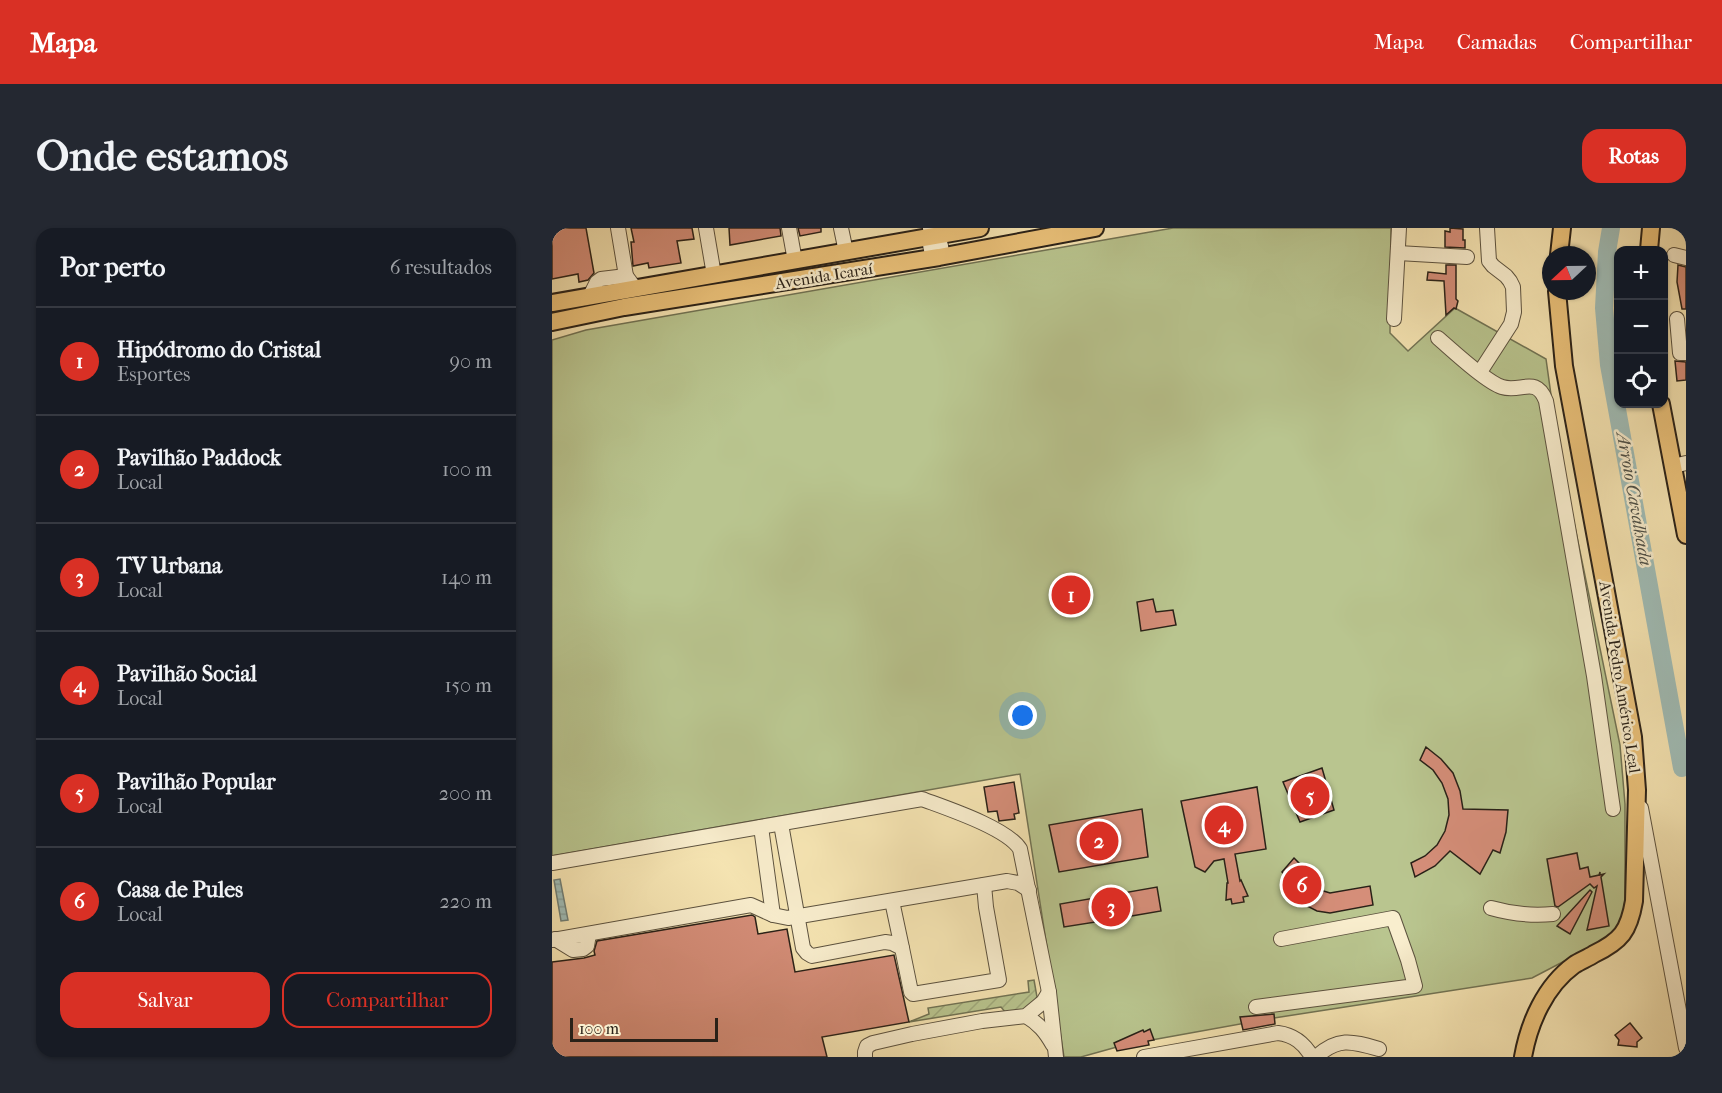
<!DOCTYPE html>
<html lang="pt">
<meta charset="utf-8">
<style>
body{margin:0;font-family:"IM FELL French Canon",serif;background:#242831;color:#f1f3f6}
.controls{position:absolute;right:18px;top:18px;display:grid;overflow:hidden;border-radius:12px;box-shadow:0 2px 4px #0004}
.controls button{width:54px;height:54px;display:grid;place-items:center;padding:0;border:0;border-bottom:2px solid #363941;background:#171b24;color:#f1f3f6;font:30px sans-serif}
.compass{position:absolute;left:990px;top:18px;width:54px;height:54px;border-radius:50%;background:#171b24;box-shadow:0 2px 4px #0004;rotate:248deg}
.scale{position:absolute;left:18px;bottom:15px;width:148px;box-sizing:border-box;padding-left:6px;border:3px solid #292118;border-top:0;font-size:16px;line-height:21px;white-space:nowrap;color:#292118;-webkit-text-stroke:4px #f9eece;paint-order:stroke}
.you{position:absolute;left:471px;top:488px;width:21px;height:21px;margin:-15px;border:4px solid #fff;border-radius:50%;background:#1a73e8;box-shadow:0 0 0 9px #1a73e833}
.badge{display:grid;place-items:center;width:39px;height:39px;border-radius:50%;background:#d93025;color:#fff;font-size:20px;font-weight:700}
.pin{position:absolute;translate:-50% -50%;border:3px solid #fff;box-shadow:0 2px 6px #0006}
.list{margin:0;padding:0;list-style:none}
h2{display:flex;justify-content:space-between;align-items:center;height:78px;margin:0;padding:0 24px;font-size:26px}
h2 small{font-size:20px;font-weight:400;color:#9ea1a6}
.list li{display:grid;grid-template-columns:39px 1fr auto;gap:18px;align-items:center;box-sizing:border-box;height:108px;padding:0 24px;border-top:2px solid #363941}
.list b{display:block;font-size:22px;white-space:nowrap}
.list p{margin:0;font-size:20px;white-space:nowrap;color:#9ea1a6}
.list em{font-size:20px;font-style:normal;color:#9ea1a6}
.actions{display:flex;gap:12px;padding:18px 24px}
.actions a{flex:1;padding:14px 0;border:2px solid #d93025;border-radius:18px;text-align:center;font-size:21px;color:#d93025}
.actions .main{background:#d93025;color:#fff}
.icon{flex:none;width:33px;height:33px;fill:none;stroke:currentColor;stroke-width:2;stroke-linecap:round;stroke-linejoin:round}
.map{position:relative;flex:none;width:1134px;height:829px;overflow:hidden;border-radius:18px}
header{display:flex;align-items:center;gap:36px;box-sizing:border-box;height:84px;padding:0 30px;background:#d93025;color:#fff}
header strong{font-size:28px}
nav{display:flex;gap:33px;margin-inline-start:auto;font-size:21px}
.intro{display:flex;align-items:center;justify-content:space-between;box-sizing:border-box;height:144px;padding:0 36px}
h1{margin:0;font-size:42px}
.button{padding:15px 27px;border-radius:18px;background:#d93025;color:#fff;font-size:21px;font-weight:700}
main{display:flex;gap:36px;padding:0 36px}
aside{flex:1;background:#171b24;border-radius:18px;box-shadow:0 2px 4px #0004}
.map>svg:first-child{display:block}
</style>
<header>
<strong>Mapa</strong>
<nav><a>Mapa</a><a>Camadas</a><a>Compartilhar</a></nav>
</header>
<div class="intro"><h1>Onde estamos</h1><a class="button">Rotas</a></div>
<main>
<aside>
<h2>Por perto<small>6 resultados</small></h2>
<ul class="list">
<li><span class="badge">1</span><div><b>Hipódromo do Cristal</b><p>Esportes</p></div><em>90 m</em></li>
<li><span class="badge">2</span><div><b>Pavilhão Paddock</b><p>Local</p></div><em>100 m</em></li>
<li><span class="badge">3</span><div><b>TV Urbana</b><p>Local</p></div><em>140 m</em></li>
<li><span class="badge">4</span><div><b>Pavilhão Social</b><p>Local</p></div><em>150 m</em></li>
<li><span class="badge">5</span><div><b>Pavilhão Popular</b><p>Local</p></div><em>200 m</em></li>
<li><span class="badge">6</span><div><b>Casa de Pules</b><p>Local</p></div><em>220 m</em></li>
</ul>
<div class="actions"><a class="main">Salvar</a><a>Compartilhar</a></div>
</aside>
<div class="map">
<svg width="1134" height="829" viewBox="0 0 1134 829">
<defs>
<pattern id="garden-furrows" width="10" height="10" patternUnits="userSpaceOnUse" patternTransform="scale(1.5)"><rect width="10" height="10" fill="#b9c58f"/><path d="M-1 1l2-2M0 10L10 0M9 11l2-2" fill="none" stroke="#9fa97b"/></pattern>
<pattern id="water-rules" width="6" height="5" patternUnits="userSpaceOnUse" patternTransform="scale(1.5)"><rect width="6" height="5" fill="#a0bdb7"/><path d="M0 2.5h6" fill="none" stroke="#8aa29d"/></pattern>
</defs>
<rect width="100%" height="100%" fill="#f6e5b3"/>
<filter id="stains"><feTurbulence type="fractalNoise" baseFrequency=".00333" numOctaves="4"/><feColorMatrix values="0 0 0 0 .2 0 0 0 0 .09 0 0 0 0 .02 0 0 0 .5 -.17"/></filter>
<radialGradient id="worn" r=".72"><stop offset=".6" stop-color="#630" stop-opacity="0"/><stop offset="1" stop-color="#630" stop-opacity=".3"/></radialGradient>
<path fill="url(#garden-furrows)" stroke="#717354" stroke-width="1.5" d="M 482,752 L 485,769 L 476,781 L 454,785 L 449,779 L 357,794 L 377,786 L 376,780 L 477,764 L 476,753 Z"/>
<path fill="#b9c58f" stroke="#717354" stroke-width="1.5" d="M 621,0 L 839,0 L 838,105 L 856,123 L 903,80 L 994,131 L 1006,217 L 1068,517 L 1073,576 L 1073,673 L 1070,689 L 1062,704 L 1049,714 L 980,750 L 722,790 L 572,817 L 529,829 L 512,829 L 468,546 L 0,628 L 0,112 L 34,102 Z"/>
<path fill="url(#water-rules)" stroke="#707f77" stroke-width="1.5" d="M 8,651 L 16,692 L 9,693 L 2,652 Z"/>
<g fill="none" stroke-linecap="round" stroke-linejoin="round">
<path stroke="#a0bdb7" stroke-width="18" d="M 1059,0 L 1055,24 L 1052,80 L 1057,137 L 1130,540"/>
</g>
<g fill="#d58e79" stroke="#292118" stroke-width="1.5">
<path d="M 0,0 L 34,0 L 42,45 L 36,52 L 27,54 L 26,46 L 0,51 Z"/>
<path d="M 79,0 L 140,0 L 142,11 L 125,13 L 129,35 L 97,40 L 96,35 L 81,38 L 79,14 L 82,14 Z"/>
<path d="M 177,0 L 228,0 L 229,8 L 178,17 Z"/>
<path d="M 246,0 L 269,0 L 269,4 L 248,8 Z"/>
<path d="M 898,0 L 911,1 L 911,12 L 913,12 L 913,20 L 893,19 L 893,3 L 898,4 Z"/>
<path d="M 894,37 L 904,37 L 904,71 L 906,73 L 904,81 L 902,80 L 894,87 L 892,53 L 875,52 L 876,44 L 894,46 Z"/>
<path d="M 1126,37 L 1134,39 L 1134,81 L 1130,81 L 1125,54 Z"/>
<path d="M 1123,133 L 1134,134 L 1134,152 L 1125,153 Z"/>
<path d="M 601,371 L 604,384 L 621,382 L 624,397 L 589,403 L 585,374 Z"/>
<path d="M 874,519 L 889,531 L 901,545 L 908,563 L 911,581 L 956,582 L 954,604 L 948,625 L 941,622 L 928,646 L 898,623 L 883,638 L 863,649 L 859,635 L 873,628 L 885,617 L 893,603 L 897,587 L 896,571 L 890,555 L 881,542 L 868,532 Z"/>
<path d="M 770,540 L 782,582 L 748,594 L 731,554 Z"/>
<path d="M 462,554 L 467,585 L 462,586 L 463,591 L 447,593 L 445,583 L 436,584 L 432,559 Z"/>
<path d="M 705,559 L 714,621 L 683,626 L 688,653 L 689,652 L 696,668 L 691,669 L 692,674 L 680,676 L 679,671 L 674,672 L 675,655 L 676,655 L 672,631 L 662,633 L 653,644 L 643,639 L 629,573 Z"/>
<path d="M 590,581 L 596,629 L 507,644 L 497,597 Z"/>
<path d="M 1025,625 L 1028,641 L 1036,639 L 1038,649 L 1047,647 L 1048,644 L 1048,647 L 1052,646 L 1049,649 L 1057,698 L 1035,702 L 1045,658 L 1042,660 L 1038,656 L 1006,679 L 1003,678 L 995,631 Z"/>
<path d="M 742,630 L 751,639 L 760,656 L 765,661 L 778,665 L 818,658 L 821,677 L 778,685 L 765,683 L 753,677 L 744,668 L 735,649 L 730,644 Z"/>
<path d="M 605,659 L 609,683 L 568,690 L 566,694 L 560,696 L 556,692 L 512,699 L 508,676 Z"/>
<path d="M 1038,662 L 1040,664 L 1018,706 L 1005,698 Z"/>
<path d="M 200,687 L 203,689 L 206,706 L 235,701 L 243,744 L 342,727 L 357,794 L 270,809 L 275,829 L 0,829 L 0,734 L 32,730 L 43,727 L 42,723 L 45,713 Z"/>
<path d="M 722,786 L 723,796 L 691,802 L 688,789 Z"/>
<path d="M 1078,795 L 1090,810 L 1085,814 L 1085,819 L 1066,817 L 1067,812 L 1063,807 Z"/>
<path d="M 598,801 L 602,812 L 596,813 L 597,817 L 565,823 L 562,815 L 591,802 L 592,804 Z"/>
</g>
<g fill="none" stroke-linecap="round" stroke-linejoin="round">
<defs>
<g id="minor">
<path d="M 66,0 L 74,48"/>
<path d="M 154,0 L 162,47"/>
<path d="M 237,0 L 243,33"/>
<path d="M 289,0 L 294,24"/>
<path d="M 378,0 C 380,12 373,22 387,29 C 392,19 389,14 380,8"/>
<path d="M 846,25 L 915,29"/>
<path d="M 1122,27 L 1134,30"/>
<path d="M 38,68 L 45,54 L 49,51 L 74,48 L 83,60"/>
<path d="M 842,91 L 847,0"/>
<path d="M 1125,91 L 1128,125 L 1134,125"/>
<path d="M 886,110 C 900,122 934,154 950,159 C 969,165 984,147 994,173 L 1042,448 L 1061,581"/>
<path d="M 928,144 L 959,96 L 962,84 L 961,59 L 958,53 L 954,48 L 941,38 L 937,33 L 935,0"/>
<path d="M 1121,238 L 1134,235"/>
<path d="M 1089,580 L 1134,820"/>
<path d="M 229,596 L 251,720 L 255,725 L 260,728 L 333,714 L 340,715 L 350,720 L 359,764 L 361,766 L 447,752 L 434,679 L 432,657"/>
<path d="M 209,599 L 221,687"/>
<path d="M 0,635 L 370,571 C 394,580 455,600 468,621 L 497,764 L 504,829"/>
<path d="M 340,673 L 350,720"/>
<path d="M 939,680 C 960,686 980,688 1001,686"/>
<path d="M 3,711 L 21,722 L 31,721 L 35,718 L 37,706"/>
<path d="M 0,712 L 199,677 L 221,687 L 236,690 L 455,653 L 466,655 L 477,662"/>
<path d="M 704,779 L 863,758 L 856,732 L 841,690 L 729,711"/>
<path d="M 474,788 C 487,796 493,803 501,817"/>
<path d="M 313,829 L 313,824 L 315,818 L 321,815 L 360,806 L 430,793 L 474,788 L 491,774 L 497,764"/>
<path d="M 592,829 L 726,805 C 742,807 752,815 760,829"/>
<path d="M 764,829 C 786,809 799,813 827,821"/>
</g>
<g id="major">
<path d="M 1097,22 L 1099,0"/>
<path d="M 1007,27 L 1010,0"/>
<path d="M 0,75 L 428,0"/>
<path d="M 0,94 L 72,79 L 387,29 L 543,0"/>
<path d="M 1109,176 L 1134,307"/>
<path d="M 971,829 C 977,795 993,758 1022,737 C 1028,733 1036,730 1042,726 C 1069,713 1077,703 1082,673 L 1085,562 L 1081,509 L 1012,138 L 1005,63"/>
</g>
</defs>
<use href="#minor" stroke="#5c523f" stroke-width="16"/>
<use href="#major" stroke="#292118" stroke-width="20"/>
<use href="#minor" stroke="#f9eece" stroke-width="14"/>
<use href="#major" stroke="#ebc27a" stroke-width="16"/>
</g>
<g text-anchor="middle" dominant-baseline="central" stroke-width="5" stroke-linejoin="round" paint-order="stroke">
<g font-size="16" fill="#292118" stroke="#f9eece">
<text transform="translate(272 48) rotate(-9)">Avenida Icaraí</text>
<text transform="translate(1068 449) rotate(81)">Avenida Pedro Américo Leal</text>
</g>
<g font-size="18" font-style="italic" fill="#4d5048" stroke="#f9eece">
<text transform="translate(1082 271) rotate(80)">Arroio Cavalhada</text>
</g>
</g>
<rect width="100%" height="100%" filter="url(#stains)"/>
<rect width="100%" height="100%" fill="url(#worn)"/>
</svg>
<div class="controls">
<button>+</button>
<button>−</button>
<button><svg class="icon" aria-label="locate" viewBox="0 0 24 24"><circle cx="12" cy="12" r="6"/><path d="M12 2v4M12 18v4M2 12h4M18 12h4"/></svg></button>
</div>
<svg class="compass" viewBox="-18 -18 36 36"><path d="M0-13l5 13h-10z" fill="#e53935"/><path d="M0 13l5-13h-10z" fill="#9ea1a6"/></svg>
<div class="scale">100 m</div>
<div class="you"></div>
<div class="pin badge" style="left:519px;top:367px">1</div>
<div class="pin badge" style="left:547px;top:613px">2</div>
<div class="pin badge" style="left:559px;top:679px">3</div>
<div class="pin badge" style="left:672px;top:597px">4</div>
<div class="pin badge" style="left:758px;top:568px">5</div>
<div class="pin badge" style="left:750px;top:657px">6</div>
</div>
</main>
